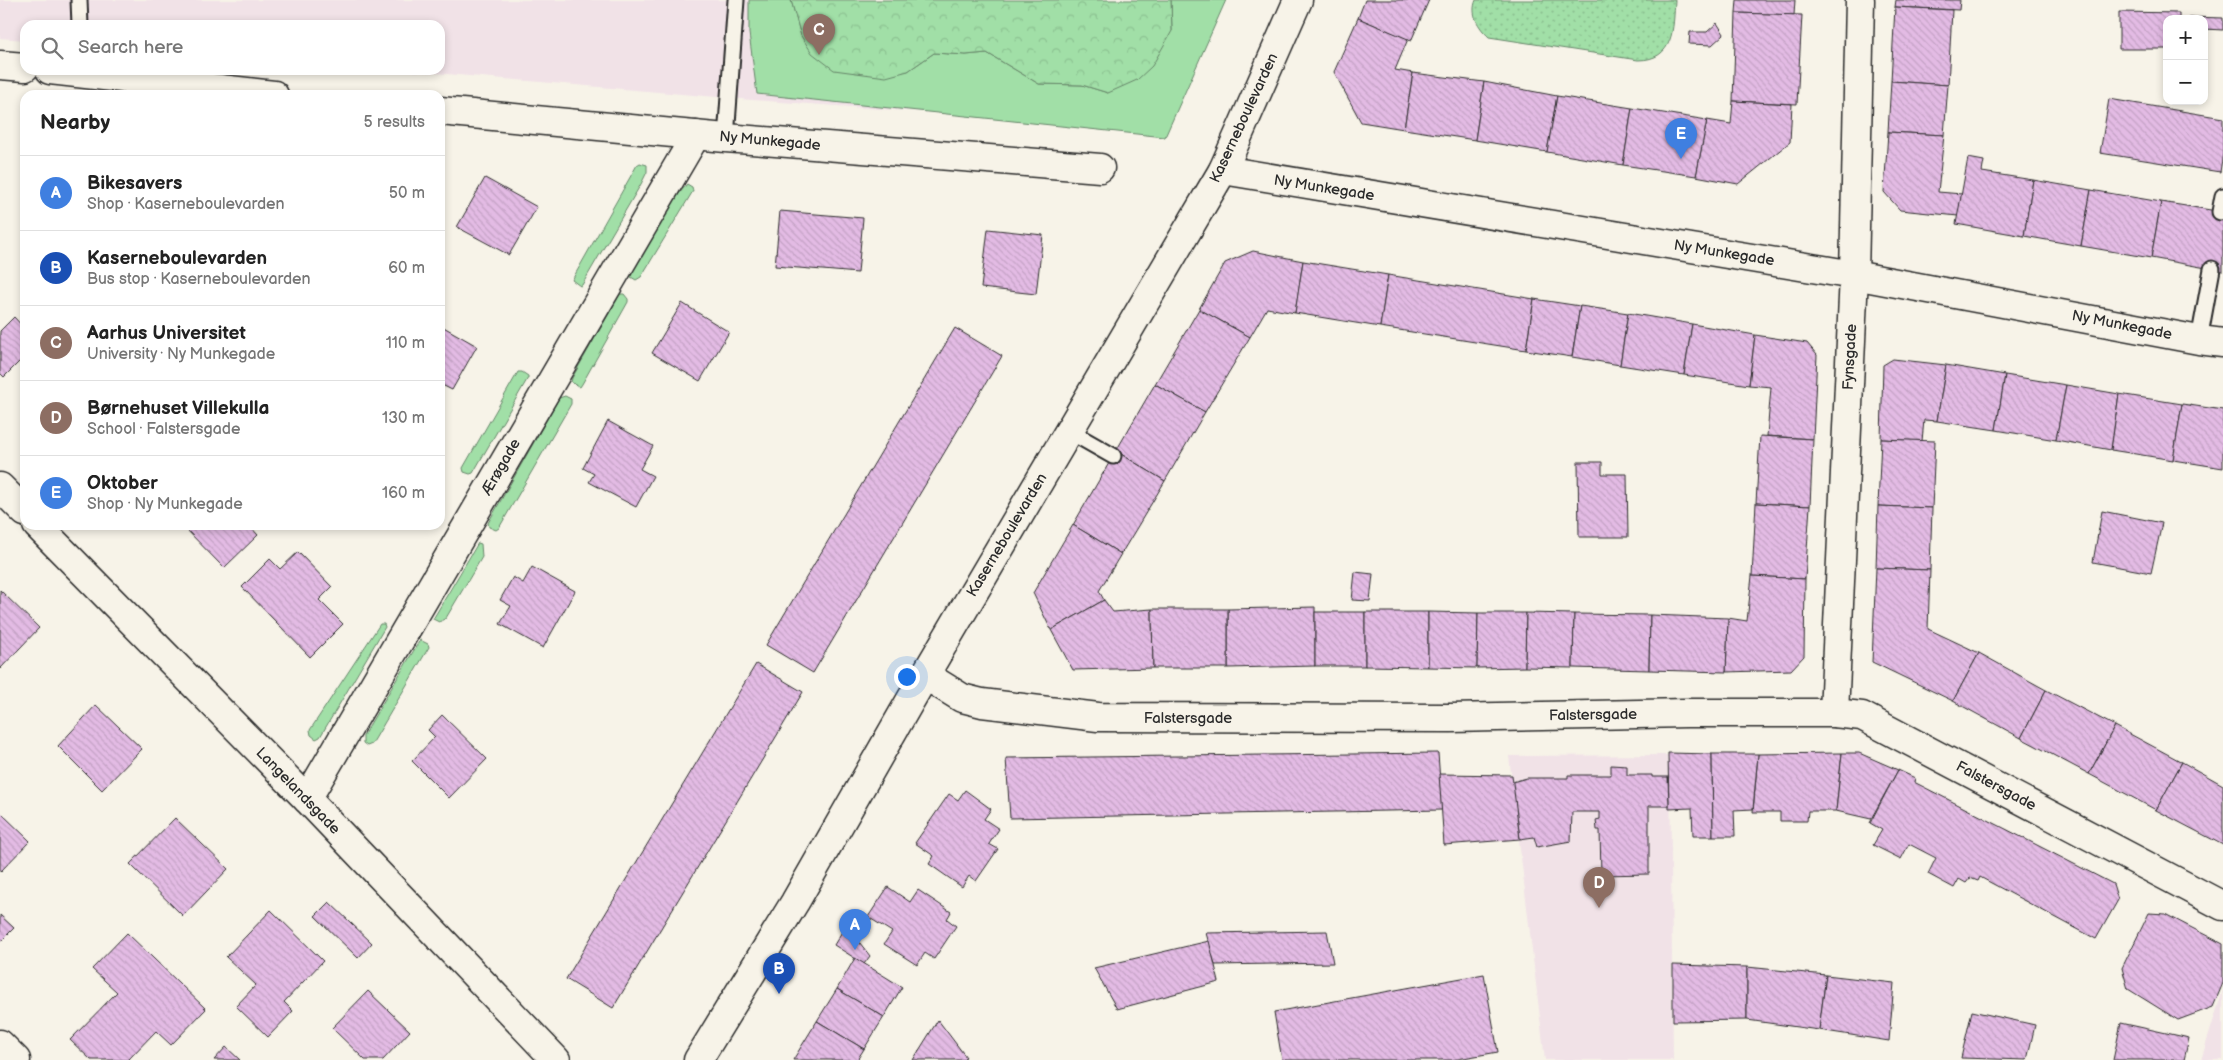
<!DOCTYPE html>
<meta charset="utf-8">
<style>
body{margin:0;font-family:"Balsamiq Sans",sans-serif;background:#f2f2f2;color:#222}
.controls{position:absolute;right:15px;top:15px;display:grid;overflow:hidden;border-radius:10px;box-shadow:0 2px 8px #0003}
.controls button{width:45px;height:45px;display:grid;place-items:center;padding:0;border:0;border-bottom:1px solid #e0e0e0;background:#fff;color:#222;font:25px sans-serif}
.you{position:absolute;left:906px;top:676px;width:18px;height:18px;margin:-12px;border:4px solid #fff;border-radius:50%;background:#1a73e8;box-shadow:0 0 0 8px #1a73e833}
.badge{display:grid;place-items:center;width:32px;height:32px;border-radius:50%;background:#2b2b2b;color:#fff;font-size:16px;font-weight:700}
.pin{position:absolute;translate:-50% -41px;filter:drop-shadow(0 1px 2px #0008)}
.pin::after{content:'';position:absolute;top:26px;width:18px;height:15px;background:inherit;clip-path:polygon(0 0,100% 0,50% 100%)}
.list{margin:0;padding:0;list-style:none}
h2{display:flex;justify-content:space-between;align-items:center;height:65px;margin:0;padding:0 20px;font-size:21px}
h2 small{font-size:16px;font-weight:400;color:#767676}
.list li{display:grid;grid-template-columns:32px 1fr auto;gap:15px;align-items:center;box-sizing:border-box;height:75px;padding:0 20px;border-top:1px solid #e0e0e0}
.list b{display:block;font-size:19px;white-space:nowrap}
.list p{margin:0;font-size:16px;white-space:nowrap;color:#767676}
.list em{font-size:16px;font-style:normal;color:#767676}
.icon{flex:none;width:28px;height:28px;fill:none;stroke:currentColor;stroke-width:2;stroke-linecap:round;stroke-linejoin:round}
.map{position:relative;flex:none;width:2223px;height:1060px;overflow:hidden}
.search{position:absolute;background:#fff;box-shadow:0 2px 8px #0003;left:20px;top:20px;width:425px;height:55px;display:flex;align-items:center;gap:12px;box-sizing:border-box;padding:0 18px;border-radius:15px;color:#767676;font-size:19px}
.panel{position:absolute;background:#fff;box-shadow:0 2px 8px #0003;left:20px;top:90px;width:425px;height:440px;border-radius:15px}
.map>svg:first-child{display:block}
</style>
<div class="map">
<svg width="2223" height="1060" viewBox="0 0 2223 1060">
<defs>
<pattern id="park-crowns" width="20" height="18" patternUnits="userSpaceOnUse" patternTransform="scale(1.25)"><rect width="20" height="18" fill="#a1dfa7"/><path d="M2 6a3 3 0 1 1 6 0M12 15a3 3 0 1 1 6 0" fill="none" stroke="#8bc090"/></pattern>
<pattern id="garden-dots" width="8" height="8" patternUnits="userSpaceOnUse" patternTransform="scale(1.25)"><rect width="8" height="8" fill="#a1dfa7"/><path d="M2 2h.1M6 6h.1" fill="none" stroke="#8bc090" stroke-width="1.8" stroke-linecap="round"/></pattern>
<pattern id="building-back-hatch" width="6" height="6" patternUnits="userSpaceOnUse" patternTransform="scale(1.25)"><rect width="6" height="6" fill="#e3bbe4"/><path d="M-1 5l2 2M0 0l6 6M5-1l2 2" fill="none" stroke="#c3a1c4"/></pattern>
</defs>
<rect width="100%" height="100%" fill="#f7f3e8"/>
<filter id="ink" filterUnits="userSpaceOnUse"><feTurbulence type="fractalNoise" baseFrequency=".02" numOctaves="2"/><feDisplacementMap in="SourceGraphic" scale="10" xChannelSelector="R" yChannelSelector="G"/><feConvolveMatrix kernelMatrix="1 2 1 2 8 2 1 2 1" color-interpolation-filters="sRGB"/></filter>
<g filter="url(#ink)">
<g fill="#f1e2e7">
<path d="M 0,0 L 1226,0 L 1163,129 L 752,100 L 400,70 L 440,70 L 440,25 L 25,25 L 25,40 L 0,38 Z"/>
<path d="M 1670,755 L 1673,1060 L 1545,1060 L 1509,756 Z"/>
<path d="M 2223,990 L 2223,1060 L 2201,1060 Z"/>
</g>
<g fill="#a1dfa7" stroke="#668569">
<path d="M 749,0 L 791,0 L 801,36 L 908,71 L 934,53 L 966,55 L 987,53 L 1039,84 L 1082,85 L 1108,93 L 1172,31 L 1171,0 L 1226,0 L 1165,137 L 757,94 L 749,33 Z"/>
<path d="M 640,163 L 647,165 L 647,172 L 641,184 L 582,285 L 580,286 L 572,280 L 637,165 Z"/>
<path d="M 687,184 L 692,187 L 693,191 L 641,277 L 636,280 L 631,277 L 631,273 L 674,200 Z"/>
<path d="M 620,294 L 624,294 L 628,299 L 628,302 L 582,384 L 580,387 L 571,382 L 572,378 Z"/>
<path d="M 518,372 L 522,372 L 528,376 L 528,378 L 473,473 L 470,474 L 464,472 L 463,468 Z"/>
<path d="M 565,396 L 571,399 L 571,404 L 499,528 L 496,530 L 489,527 L 488,523 L 559,398 Z"/>
<path d="M 478,543 L 481,544 L 482,557 L 446,618 L 439,622 L 433,619 Z"/>
<path d="M 380,624 L 384,624 L 385,627 L 320,737 L 316,739 L 311,735 L 310,730 Z"/>
<path d="M 420,640 L 428,644 L 429,647 L 372,744 L 367,746 L 363,743 L 363,736 Z"/>
</g>
<path fill="url(#park-crowns)" stroke="#668569" d="M 791,0 L 1171,0 L 1172,31 L 1152,66 L 1137,80 L 1108,93 L 1082,85 L 1039,84 L 987,53 L 966,55 L 934,53 L 908,71 L 886,77 L 834,70 L 812,53 L 801,36 Z"/>
<path fill="url(#garden-dots)" stroke="#668569" d="M 1476,0 L 1675,0 C 1673,28 1675,60 1638,60 L 1489,37 C 1478,27 1470,14 1476,0 Z"/>
<g fill="url(#building-back-hatch)" stroke="#2b2b2b">
<path d="M 1365,0 L 1429,0 L 1411,41 L 1358,18 Z"/>
<path d="M 1737,0 L 1795,0 L 1794,15 L 1736,13 Z"/>
<path d="M 1896,0 L 1960,0 L 1959,10 L 1895,7 Z"/>
<path d="M 1895,7 L 1952,10 L 1948,85 L 1891,81 Z"/>
<path d="M 2119,12 L 2179,13 L 2179,19 L 2167,19 L 2167,49 L 2119,49 Z"/>
<path d="M 1736,13 L 1802,15 L 1797,104 L 1733,101 Z"/>
<path d="M 2190,17 L 2223,18 L 2223,30 L 2204,29 L 2204,19 L 2190,19 Z"/>
<path d="M 1358,18 L 1408,39 L 1395,70 L 1413,73 L 1404,129 L 1361,122 L 1334,72 Z"/>
<path d="M 1717,23 L 1724,34 L 1712,45 L 1689,44 L 1690,32 L 1707,32 Z"/>
<path d="M 1413,73 L 1484,82 L 1475,140 L 1404,129 Z"/>
<path d="M 1891,81 L 1948,85 L 1944,135 L 1888,132 Z"/>
<path d="M 1484,82 L 1557,96 L 1547,152 L 1475,140 Z"/>
<path d="M 1557,96 L 1632,108 L 1623,165 L 1547,152 Z"/>
<path d="M 2109,99 L 2223,118 L 2223,153 L 2220,172 L 2100,153 Z"/>
<path d="M 1733,101 L 1792,104 L 1790,142 L 1738,184 L 1696,176 L 1707,120 L 1731,124 Z"/>
<path d="M 1632,108 L 1707,120 L 1696,176 L 1623,165 Z"/>
<path d="M 1888,132 L 1944,135 L 1938,192 L 1962,194 L 1958,216 L 1900,210 L 1884,192 Z"/>
<path d="M 1968,158 L 1984,161 L 1982,172 L 2033,180 L 2024,236 L 1956,224 Z"/>
<path d="M 485,178 L 537,207 L 509,255 L 457,227 Z"/>
<path d="M 2033,180 L 2091,190 L 2081,246 L 2024,236 Z"/>
<path d="M 2091,190 L 2161,202 L 2151,258 L 2081,246 Z"/>
<path d="M 2161,202 L 2223,212 L 2223,271 L 2151,258 Z"/>
<path d="M 780,211 L 863,218 L 858,273 L 775,266 Z"/>
<path d="M 988,229 L 1043,235 L 1036,294 L 981,288 Z"/>
<path d="M 1253,251 L 1303,261 L 1295,313 L 1267,308 L 1250,337 L 1199,309 L 1225,263 Z"/>
<path d="M 1303,261 L 1388,275 L 1380,327 L 1295,313 Z"/>
<path d="M 1388,275 L 1534,299 L 1526,350 L 1380,327 Z"/>
<path d="M 1534,299 L 1580,306 L 1572,357 L 1526,350 Z"/>
<path d="M 682,303 L 729,332 L 700,381 L 652,353 Z"/>
<path d="M 1580,306 L 1628,313 L 1620,365 L 1572,357 Z"/>
<path d="M 1199,309 L 1250,337 L 1205,412 L 1155,384 Z"/>
<path d="M 1628,313 L 1692,324 L 1684,375 L 1620,365 Z"/>
<path d="M 14,317 L 25,329 L 25,356 L 4,377 L 0,373 L 0,331 Z"/>
<path d="M 1692,324 L 1755,335 L 1749,385 L 1684,375 Z"/>
<path d="M 440,325 L 477,346 L 452,390 L 440,384 Z"/>
<path d="M 955,328 L 1002,356 L 813,673 L 766,645 Z"/>
<path d="M 1755,335 L 1807,343 L 1817,355 L 1813,439 L 1767,436 L 1771,387 L 1749,385 Z"/>
<path d="M 1893,359 L 1946,365 L 1937,421 L 1924,420 L 1922,441 L 1881,439 L 1883,365 Z"/>
<path d="M 1946,365 L 2005,375 L 1996,430 L 1937,421 Z"/>
<path d="M 2005,375 L 2066,385 L 2056,440 L 1996,430 Z"/>
<path d="M 1155,384 L 1205,412 L 1165,481 L 1116,451 Z"/>
<path d="M 2066,385 L 2119,394 L 2111,450 L 2056,440 Z"/>
<path d="M 2119,394 L 2182,404 L 2173,460 L 2111,450 Z"/>
<path d="M 2182,404 L 2223,410 L 2223,468 L 2173,460 Z"/>
<path d="M 608,421 L 653,446 L 640,469 L 653,476 L 636,507 L 589,482 L 594,474 L 583,468 Z"/>
<path d="M 1760,436 L 1813,439 L 1810,506 L 1756,503 Z"/>
<path d="M 1881,439 L 1935,441 L 1932,508 L 1878,506 Z"/>
<path d="M 1116,451 L 1165,481 L 1121,554 L 1073,525 Z"/>
<path d="M 1578,462 L 1602,462 L 1602,474 L 1627,474 L 1628,537 L 1579,537 Z"/>
<path d="M 1756,503 L 1810,506 L 1805,579 L 1752,576 Z"/>
<path d="M 1878,506 L 1932,508 L 1930,570 L 1876,568 Z"/>
<path d="M 2102,511 L 2162,523 L 2151,573 L 2093,562 Z"/>
<path d="M 182,525 L 249,525 L 258,535 L 224,568 Z"/>
<path d="M 1073,525 L 1121,554 L 1099,591 L 1104,600 L 1051,630 L 1033,593 Z"/>
<path d="M 298,552 L 332,587 L 319,600 L 343,624 L 310,657 L 242,587 L 270,559 L 280,569 Z"/>
<path d="M 532,567 L 575,591 L 543,648 L 500,624 L 511,606 L 500,600 L 513,577 L 523,583 Z"/>
<path d="M 1876,568 L 1930,570 L 1928,629 L 1979,653 L 1953,701 L 1872,662 Z"/>
<path d="M 1355,572 L 1373,574 L 1370,601 L 1352,600 Z"/>
<path d="M 1752,576 L 1805,579 L 1804,656 L 1791,670 L 1726,672 L 1728,618 L 1747,621 Z"/>
<path d="M 0,590 L 39,628 L 0,669 Z"/>
<path d="M 1104,600 L 1113,612 L 1152,609 L 1153,668 L 1073,670 L 1051,630 Z"/>
<path d="M 1315,607 L 1315,666 L 1228,668 L 1228,609 Z"/>
<path d="M 1152,609 L 1228,609 L 1228,668 L 1153,668 Z"/>
<rect x="1315" y="612" width="50" height="54"/>
<path d="M 1365,612 L 1428,612 L 1428,667 L 1365,666 Z"/>
<path d="M 1428,612 L 1478,613 L 1477,668 L 1428,667 Z"/>
<path d="M 1478,613 L 1526,613 L 1525,667 L 1477,668 Z"/>
<path d="M 1526,613 L 1574,614 L 1573,668 L 1525,667 Z"/>
<path d="M 1574,614 L 1650,615 L 1649,670 L 1573,668 Z"/>
<path d="M 1650,615 L 1728,618 L 1726,672 L 1649,670 Z"/>
<path d="M 1979,653 L 2046,690 L 2021,738 L 1953,701 Z"/>
<path d="M 756,664 L 803,692 L 613,1008 L 566,979 Z"/>
<path d="M 2046,690 L 2115,726 L 2089,774 L 2021,738 Z"/>
<path d="M 96,705 L 142,749 L 102,790 L 58,746 Z"/>
<path d="M 442,715 L 487,759 L 449,798 L 412,761 L 435,737 L 428,730 Z"/>
<path d="M 2115,726 L 2182,762 L 2156,810 L 2089,774 Z"/>
<path d="M 1438,753 L 1442,810 L 1010,818 L 1006,758 Z"/>
<path d="M 1668,753 L 1712,754 L 1713,836 L 1693,836 L 1692,808 L 1669,809 Z"/>
<path d="M 1842,753 L 1836,811 L 1808,811 L 1807,821 L 1780,821 L 1780,812 L 1753,812 L 1758,754 Z"/>
<path d="M 1842,753 L 1859,753 L 1898,770 L 1871,819 L 1836,811 Z"/>
<path d="M 1712,754 L 1758,754 L 1753,809 L 1734,810 L 1735,836 L 1713,836 Z"/>
<path d="M 2182,762 L 2223,785 L 2223,845 L 2156,810 Z"/>
<path d="M 1611,765 L 1627,766 L 1627,775 L 1652,775 L 1652,777 L 1668,777 L 1669,806 L 1649,806 L 1649,874 L 1601,875 L 1600,830 L 1597,830 L 1596,820 L 1600,819 L 1600,812 L 1572,812 L 1571,841 L 1537,847 L 1534,837 L 1520,839 L 1512,782 L 1527,778 L 1568,778 L 1568,775 L 1611,775 Z"/>
<path d="M 1898,770 L 1915,778 L 1914,782 L 2113,884 L 2118,900 L 2096,939 L 1980,877 L 1978,881 L 1970,878 L 1966,883 L 1959,879 L 1954,888 L 1928,874 L 1936,858 L 1909,844 L 1901,859 L 1873,845 L 1882,830 L 1870,823 Z"/>
<path d="M 1439,774 L 1512,775 L 1520,839 L 1444,845 Z"/>
<path d="M 965,790 L 991,809 L 984,819 L 999,829 L 989,844 L 998,849 L 976,881 L 969,876 L 962,887 L 929,864 L 934,856 L 915,843 L 949,794 L 958,800 Z"/>
<path d="M 0,812 L 30,841 L 0,872 Z"/>
<path d="M 175,818 L 228,869 L 183,916 L 130,864 Z"/>
<path d="M 888,887 L 910,902 L 918,890 L 951,912 L 947,919 L 956,926 L 934,959 L 925,953 L 917,965 L 884,944 L 892,932 L 868,917 Z"/>
<path d="M 329,902 L 372,943 L 358,958 L 315,916 Z"/>
<path d="M 271,910 L 323,961 L 284,1002 L 293,1011 L 268,1037 L 236,1006 L 256,985 L 226,957 Z"/>
<path d="M 2149,913 L 2165,914 L 2223,944 L 2223,983 L 2213,1007 L 2178,1020 L 2128,989 L 2122,968 Z"/>
<path d="M 0,915 L 14,928 L 0,942 Z"/>
<path d="M 846,925 L 870,956 L 864,964 L 834,945 Z"/>
<path d="M 1327,931 L 1333,963 L 1215,965 L 1206,933 Z"/>
<path d="M 127,933 L 206,1009 L 171,1045 L 156,1031 L 128,1060 L 91,1060 L 70,1040 L 117,992 L 92,969 Z"/>
<path d="M 1209,941 L 1219,982 L 1117,1009 L 1094,968 Z"/>
<path d="M 855,958 L 902,987 L 884,1017 L 837,989 Z"/>
<path d="M 1673,965 L 1747,967 L 1747,1020 L 1673,1021 Z"/>
<path d="M 1747,967 L 1826,975 L 1819,1030 L 1747,1020 Z"/>
<path d="M 1484,974 L 1498,1052 L 1452,1060 L 1282,1060 L 1274,1012 Z"/>
<path d="M 1826,975 L 1894,983 L 1889,1041 L 1819,1030 Z"/>
<path d="M 837,989 L 884,1017 L 864,1049 L 817,1021 Z"/>
<path d="M 368,991 L 410,1031 L 383,1060 L 365,1060 L 332,1028 Z"/>
<path d="M 1972,1011 L 2035,1025 L 2027,1060 L 1961,1058 Z"/>
<path d="M 938,1020 L 966,1057 L 963,1060 L 913,1060 Z"/>
<path d="M 817,1021 L 864,1049 L 857,1060 L 793,1060 Z"/>
<path d="M 2121,1023 L 2189,1038 L 2184,1060 L 2113,1060 Z"/>
<path d="M 226,1047 L 240,1060 L 214,1060 Z"/>
</g>
<g fill="none" stroke-linecap="round" stroke-linejoin="round">
<defs>
<g id="service">
<path d="M 79,0 L 80,25"/>
<path d="M 726,138 L 736,0"/>
<path d="M 2220,212 L 2223,196"/>
<path d="M 2199,340 L 2212,269"/>
<path d="M 1069,431 L 1113,456"/>
</g>
<g id="minor">
<path d="M 0,65 L 25,67"/>
<path d="M 50,70 L 274,95"/>
<path d="M 440,111 L 726,138 L 1100,168"/>
<path d="M 1223,170 L 1854,275 L 2199,340 L 2223,343"/>
<path d="M 925,675 L 962,698 L 982,703 L 1098,717 L 1451,718 L 1687,713 L 1834,713 L 1862,716 L 2223,906"/>
<path d="M 1834,713 L 1854,275 L 1860,0"/>
<path d="M 307,799 L 696,135"/>
<path d="M 0,1044 L 16,1060"/>
</g>
<g id="tertiary">
<path d="M 0,487 L 25,512"/>
<path d="M 37,525 L 307,799 L 556,1060"/>
<path d="M 698,1060 L 795,902 L 925,675 L 1223,170 L 1298,0"/>
</g>
</defs>
<use href="#service" stroke="#2b2b2b" stroke-width="19"/>
<use href="#minor" stroke="#2b2b2b" stroke-width="31"/>
<use href="#tertiary" stroke="#2b2b2b" stroke-width="31"/>
<use href="#service" stroke="#f7f3e8" stroke-width="15"/>
<use href="#minor" stroke="#f7f3e8" stroke-width="28"/>
<use href="#tertiary" stroke="#f7f3e8" stroke-width="28"/>
</g>
</g>
<g text-anchor="middle" dominant-baseline="central" stroke-width="4" stroke-linejoin="round" paint-order="stroke">
<g font-size="15" fill="#2b2b2b" stroke="#f7f3e8">
<text transform="translate(1244 118) rotate(-65)">Kaserneboulevarden</text>
<text transform="translate(770 141) rotate(5)">Ny Munkegade</text>
<text transform="translate(1324 188) rotate(9)">Ny Munkegade</text>
<text transform="translate(1724 253) rotate(9)">Ny Munkegade</text>
<text transform="translate(2122 325) rotate(11)">Ny Munkegade</text>
<text transform="translate(1850 357) rotate(-87)">Fynsgade</text>
<text transform="translate(501 467) rotate(-60)">Ærøgade</text>
<text transform="translate(1007 535) rotate(-59)">Kaserneboulevarden</text>
<text transform="translate(1593 715) rotate(-1)">Falstersgade</text>
<text x="1188" y="718">Falstersgade</text>
<text transform="translate(1996 786) rotate(28)">Falstersgade</text>
<text transform="translate(298 791) rotate(46)">Langelandsgade</text>
</g>
</g>
</svg>
<div class="controls">
<button>+</button>
<button>−</button>
</div>
<div class="you"></div>
<div class="pin badge" style="left:855px;top:950px;background:#3f7fe0">A</div>
<div class="pin badge" style="left:779px;top:994px;background:#1a4fb4">B</div>
<div class="pin badge" style="left:819px;top:55px;background:#8d6e63">C</div>
<div class="pin badge" style="left:1599px;top:908px;background:#8d6e63">D</div>
<div class="pin badge" style="left:1681px;top:159px;background:#3f7fe0">E</div>
<div class="search"><svg class="icon" aria-label="search" viewBox="0 0 24 24"><circle cx="10" cy="10" r="6"/><path d="M15 15l6 6"/></svg>Search here</div>
<section class="panel">
<h2>Nearby<small>5 results</small></h2>
<ul class="list">
<li><span class="badge" style="background:#3f7fe0">A</span><div><b>Bikesavers</b><p>Shop · Kaserneboulevarden</p></div><em>50 m</em></li>
<li><span class="badge" style="background:#1a4fb4">B</span><div><b>Kaserneboulevarden</b><p>Bus stop · Kaserneboulevarden</p></div><em>60 m</em></li>
<li><span class="badge" style="background:#8d6e63">C</span><div><b>Aarhus Universitet</b><p>University · Ny Munkegade</p></div><em>110 m</em></li>
<li><span class="badge" style="background:#8d6e63">D</span><div><b>Børnehuset Villekulla</b><p>School · Falstersgade</p></div><em>130 m</em></li>
<li><span class="badge" style="background:#3f7fe0">E</span><div><b>Oktober</b><p>Shop · Ny Munkegade</p></div><em>160 m</em></li>
</ul>
</section>
</div>
